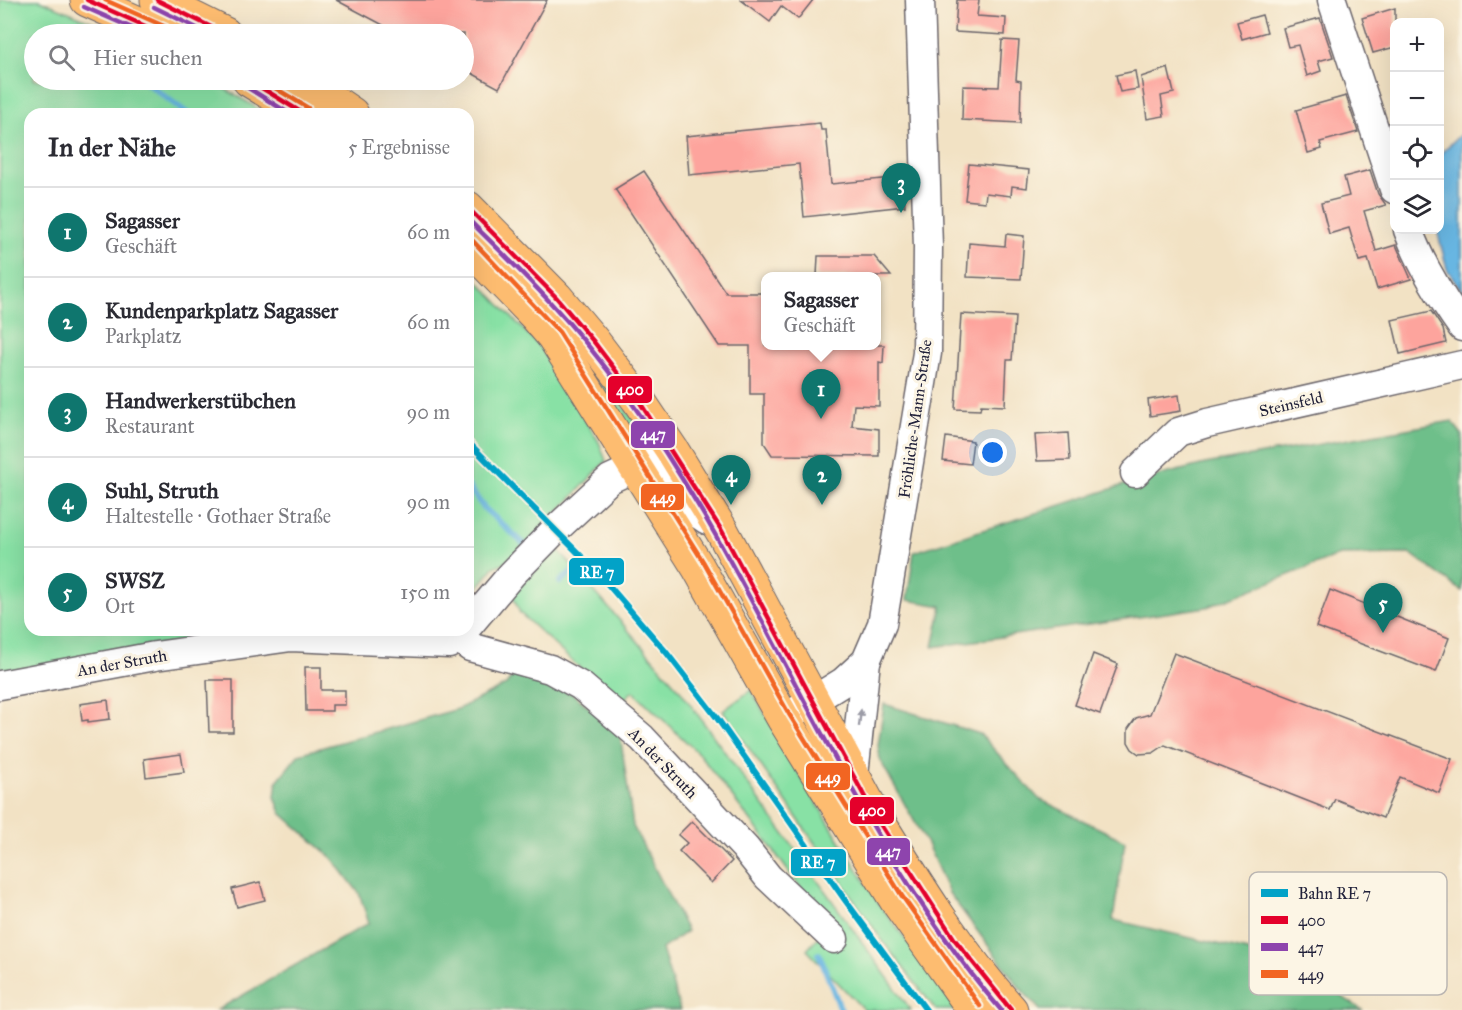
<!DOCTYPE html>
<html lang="de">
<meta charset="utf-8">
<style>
body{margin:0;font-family:"IM FELL Great Primer",serif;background:#f2f2f3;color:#2b2b33}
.controls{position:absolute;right:18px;top:18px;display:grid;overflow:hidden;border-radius:12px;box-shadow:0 6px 24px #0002}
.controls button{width:54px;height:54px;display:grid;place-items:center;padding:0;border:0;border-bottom:2px solid #e1e1e2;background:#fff;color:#2b2b33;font:30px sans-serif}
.you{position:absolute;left:993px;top:453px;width:21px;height:21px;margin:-15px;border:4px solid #fff;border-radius:50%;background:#1a73e8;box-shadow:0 0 0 9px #1a73e833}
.badge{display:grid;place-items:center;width:39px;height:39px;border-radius:50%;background:#0f766e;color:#fff;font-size:20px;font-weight:700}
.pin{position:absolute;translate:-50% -50px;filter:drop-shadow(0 2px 3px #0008)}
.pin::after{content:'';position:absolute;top:32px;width:21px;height:18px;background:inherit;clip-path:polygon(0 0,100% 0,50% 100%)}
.popup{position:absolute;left:761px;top:272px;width:120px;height:78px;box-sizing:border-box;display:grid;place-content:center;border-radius:12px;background:#fff;filter:drop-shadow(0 2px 4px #0005);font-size:20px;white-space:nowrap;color:#7c7c81}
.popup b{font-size:22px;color:#2b2b33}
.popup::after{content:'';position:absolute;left:50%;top:100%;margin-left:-12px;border:12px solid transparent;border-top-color:#fff}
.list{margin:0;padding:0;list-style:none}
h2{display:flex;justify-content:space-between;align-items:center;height:78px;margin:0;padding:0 24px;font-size:26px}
h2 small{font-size:20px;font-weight:400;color:#7c7c81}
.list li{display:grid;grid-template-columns:39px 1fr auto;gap:18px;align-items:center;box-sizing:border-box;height:90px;padding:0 24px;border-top:2px solid #e1e1e2}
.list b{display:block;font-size:22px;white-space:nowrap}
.list p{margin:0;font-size:20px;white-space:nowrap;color:#7c7c81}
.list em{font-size:20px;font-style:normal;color:#7c7c81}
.icon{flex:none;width:33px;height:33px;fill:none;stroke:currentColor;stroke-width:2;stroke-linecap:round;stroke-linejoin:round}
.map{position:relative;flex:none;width:1462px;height:1010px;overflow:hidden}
.search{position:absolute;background:#fff;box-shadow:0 6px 24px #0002;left:24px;top:24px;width:450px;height:66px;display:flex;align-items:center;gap:15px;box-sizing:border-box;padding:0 21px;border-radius:33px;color:#7c7c81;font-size:22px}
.panel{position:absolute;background:#fff;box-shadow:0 6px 24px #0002;left:24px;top:108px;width:450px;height:528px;border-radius:18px}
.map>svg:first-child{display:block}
</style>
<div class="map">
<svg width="1462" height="1010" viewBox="0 0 1462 1010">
<rect width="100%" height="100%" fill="#fcf5e5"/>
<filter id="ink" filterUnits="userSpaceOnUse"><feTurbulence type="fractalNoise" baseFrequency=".0167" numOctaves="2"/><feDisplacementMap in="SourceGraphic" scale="12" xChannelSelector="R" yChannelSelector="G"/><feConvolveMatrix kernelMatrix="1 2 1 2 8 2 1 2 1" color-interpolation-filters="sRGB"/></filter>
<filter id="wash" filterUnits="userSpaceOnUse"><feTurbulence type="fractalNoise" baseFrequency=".008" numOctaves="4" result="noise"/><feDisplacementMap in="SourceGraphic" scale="24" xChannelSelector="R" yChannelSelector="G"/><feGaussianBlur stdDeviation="1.35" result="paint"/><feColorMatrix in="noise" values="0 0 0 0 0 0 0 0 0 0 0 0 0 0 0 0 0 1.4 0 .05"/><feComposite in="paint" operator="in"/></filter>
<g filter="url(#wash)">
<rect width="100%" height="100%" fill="#f2e2c4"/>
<g fill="#88e1a5" stroke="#558270" stroke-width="1.5">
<path d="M 0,0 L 40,0 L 121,34 L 34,34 L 34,80 L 210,80 L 267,114 L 30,114 L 30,630 L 291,630 L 0,685 Z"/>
<path d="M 468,271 L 539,346 L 599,442 L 606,461 L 515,558 L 494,567 L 468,599 Z"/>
<path d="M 559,321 L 656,450 L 641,449 Z"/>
<path d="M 555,546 L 680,690 L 911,1010 L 864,1010 L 807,950 L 828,926 L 765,839 L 699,754 L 633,691 L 621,702 L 573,662 L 520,613 L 512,594 Z"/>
<path d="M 751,690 L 802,779 L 877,901 L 958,1010 L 936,1010 L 882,940 L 723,711 Z"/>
</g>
<g fill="#6ebf8a" stroke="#487062" stroke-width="1.5">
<path d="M 1452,421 L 1462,435 L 1462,591 L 1411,554 L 1340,555 L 1207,607 L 933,647 L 942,606 L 907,600 L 914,552 L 1133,482 L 1205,464 Z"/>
<path d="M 518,669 L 573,694 L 620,733 L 633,826 L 687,931 L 662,949 L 680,1010 L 217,1010 L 369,923 L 359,893 L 333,859 L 281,813 L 275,797 L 277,781 L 299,754 L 458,709 L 506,685 Z"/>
<path d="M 884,704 L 980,734 L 1039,799 L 1125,841 L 1113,920 L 1287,960 L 1362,1010 L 1040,1010 L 1020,988 L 949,893 L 927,844 L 880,760 L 878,745 Z"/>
</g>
<path fill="#68b6e2" stroke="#456c8e" stroke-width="1.5" d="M 1462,133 L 1462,292 L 1447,269 L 1437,230 L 1440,230 L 1440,157 L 1442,152 Z"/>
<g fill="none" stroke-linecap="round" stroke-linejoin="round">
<g stroke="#68b6e2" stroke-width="6">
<path d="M 143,80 L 188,114"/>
<path d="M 468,486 L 484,508 L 524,544"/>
<path d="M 560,582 L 578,566"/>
<path d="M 819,954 L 841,1010"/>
</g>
</g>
<g id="blocks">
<g fill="#fda49d">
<path d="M 336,0 L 547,0 L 499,88 L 464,69 L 464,34 L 400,34 Z"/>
<path d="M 741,0 L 813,0 L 798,19 L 781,6 L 770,22 Z"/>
<path d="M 957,0 L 979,0 L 977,16 L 1006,18 L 1005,35 L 955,32 Z"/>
<path d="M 1395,8 L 1395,47 L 1373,53 L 1362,18 Z"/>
<path d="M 1262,15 L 1267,32 L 1242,39 L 1237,22 Z"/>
<path d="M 1320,18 L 1333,57 L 1318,61 L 1321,71 L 1307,76 L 1298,45 L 1288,47 L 1283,28 Z"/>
<path d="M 1002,40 L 1019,41 L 1016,80 L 1021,81 L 1020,123 L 962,120 L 963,86 L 999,87 Z"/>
<path d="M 1168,68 L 1174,93 L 1161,96 L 1164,116 L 1147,119 L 1141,77 Z"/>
<path d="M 1135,71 L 1138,89 L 1120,92 L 1116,75 Z"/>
<path d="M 1346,96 L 1358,132 L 1320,142 L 1322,149 L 1308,153 L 1296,110 Z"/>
<path d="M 820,123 L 821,130 L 826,130 L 831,184 L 903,177 L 905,206 L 804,217 L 799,164 L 689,175 L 686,136 Z"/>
<path d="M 969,164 L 1029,170 L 1027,188 L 1012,186 L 1011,196 L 986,193 L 985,202 L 965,200 Z"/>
<path d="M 1370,170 L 1378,194 L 1386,205 L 1364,211 L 1376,251 L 1396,245 L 1411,279 L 1377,289 L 1368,259 L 1359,261 L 1349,228 L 1329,234 L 1321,203 L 1349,196 L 1344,177 Z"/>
<path d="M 644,171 L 726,293 L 765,293 L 765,345 L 884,345 L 883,363 L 879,362 L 879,406 L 854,405 L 852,426 L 879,429 L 879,456 L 772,455 L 764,443 L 764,394 L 750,394 L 750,346 L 719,346 L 615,189 Z"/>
<path d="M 1006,234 L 1024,236 L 1021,279 L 967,277 L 969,243 L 1005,246 Z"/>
<path d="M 818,256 L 874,256 L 891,276 L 817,276 Z"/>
<path d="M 1431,311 L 1443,329 L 1446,343 L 1400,354 L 1392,320 Z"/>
<path d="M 961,314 L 1015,317 L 1012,360 L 1007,360 L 1005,406 L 981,405 L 980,410 L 955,409 Z"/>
<path d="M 1179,395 L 1181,411 L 1150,416 L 1148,400 Z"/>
<path d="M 1068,433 L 1070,460 L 1037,461 L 1035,435 Z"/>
<path d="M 946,437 L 973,441 L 970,464 L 943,461 Z"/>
<path d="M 1330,590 L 1449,638 L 1436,672 L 1316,627 Z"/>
<path d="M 1174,653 L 1452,759 L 1439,793 L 1400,777 L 1383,818 L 1335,799 L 1330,810 L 1165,745 L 1153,753 L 1139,754 L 1132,749 L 1128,742 L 1128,729 L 1136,718 L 1150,714 Z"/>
<path d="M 1093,654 L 1118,664 L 1100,714 L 1075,705 Z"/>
<path d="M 305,667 L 321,667 L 321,690 L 345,690 L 345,705 L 332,705 L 332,711 L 306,711 Z"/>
<path d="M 207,680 L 233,680 L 233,732 L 209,732 Z"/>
<path d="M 108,700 L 110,719 L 88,722 L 88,720 L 82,721 L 80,704 Z"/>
<path d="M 181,754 L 184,772 L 146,777 L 144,759 Z"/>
<path d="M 692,821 L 732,861 L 711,883 L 679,851 L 687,843 L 678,835 Z"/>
<path d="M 260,882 L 265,900 L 237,907 L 232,889 Z"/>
<path d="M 1412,891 L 1447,904 L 1415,986 L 1380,972 Z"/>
</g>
</g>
</g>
<g filter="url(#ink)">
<use href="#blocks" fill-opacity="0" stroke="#6b656b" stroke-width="1.5"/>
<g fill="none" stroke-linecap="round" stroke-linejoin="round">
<defs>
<g id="minor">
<path d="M 1332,0 L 1394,189"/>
<path d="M 1408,230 C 1421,265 1440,296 1462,327"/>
<path d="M 655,458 L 691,509 L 707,520"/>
<path d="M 1135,473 L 1178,432 L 1207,423 L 1462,365"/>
<path d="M 468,626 L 512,574 L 556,529 L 610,479 L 672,450"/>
<path d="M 458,637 L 470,647 L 550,669 L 581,686 L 642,738 L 745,848 L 768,877 L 834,939"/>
<path d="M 0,685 L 155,656 L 291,637 L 449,644 L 464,630"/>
<path d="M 793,713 L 843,682 L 866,661 L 882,624 L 889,583 L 927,353 L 928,247 L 920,0"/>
<path d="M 854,775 L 866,661"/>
</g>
<g id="major">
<path d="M 87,0 L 163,34"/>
<path d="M 157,0 L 225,34"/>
<path d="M 249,80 L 304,114"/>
<path d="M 302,80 L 352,114"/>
<path d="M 468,208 L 556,297 L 594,342 L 639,401 L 672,450 L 722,531 L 875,816 C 916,883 958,951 1011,1010"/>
<path d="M 468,246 L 535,315 L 553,336 L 698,567 L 783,718 L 896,900 L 974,1010"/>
</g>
</defs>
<use href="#minor" stroke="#6b656b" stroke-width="31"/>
<use href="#major" stroke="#6b656b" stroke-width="35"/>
<use href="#minor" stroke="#fff" stroke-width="28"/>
<use href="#major" stroke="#fdbc70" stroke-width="33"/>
<defs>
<g id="bus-1">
<path d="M 87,0 L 163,34"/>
<path d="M 157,0 L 225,34"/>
<path d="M 249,80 L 304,114"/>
<path d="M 468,208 L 556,297 L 594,342 L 639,401 L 722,531 L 875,816 L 955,940 L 1011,1010"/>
</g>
<g id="bus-2">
<path d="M 84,7 L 146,34"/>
<path d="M 154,7 L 209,34"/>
<path d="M 245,86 L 290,114"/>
<path d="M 468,219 C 495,246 523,273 549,301 C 613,369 670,455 716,536 C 807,697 880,869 1001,1010"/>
</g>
<g id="bus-3">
<path d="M 105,0 L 166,27"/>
<path d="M 262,80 L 308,108"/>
<path d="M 473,241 L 559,332 L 704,563 L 789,714 L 902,896 L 980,1006"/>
</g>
</defs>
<use href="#bus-1" stroke="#fcf5e5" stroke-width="9"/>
<use href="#bus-2" stroke="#fcf5e5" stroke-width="9"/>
<use href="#bus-3" stroke="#fcf5e5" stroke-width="9"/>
<use href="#bus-1" stroke="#e4002b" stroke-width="4.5"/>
<use href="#bus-2" stroke="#8e44ad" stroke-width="4.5"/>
<use href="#bus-3" stroke="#f26522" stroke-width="4.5"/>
<defs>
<path id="rail-1" d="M 468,442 L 599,574 L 666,652 L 717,718 L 845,900 L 926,1010"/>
</defs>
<use href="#rail-1" stroke="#fcf5e5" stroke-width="10"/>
<use href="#rail-1" stroke="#02a2c7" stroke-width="6"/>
</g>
<defs><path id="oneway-solid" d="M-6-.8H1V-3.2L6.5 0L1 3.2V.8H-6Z" transform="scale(1.5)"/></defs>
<use fill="#9c9ca7" href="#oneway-solid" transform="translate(860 718) rotate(-83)"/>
</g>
<g text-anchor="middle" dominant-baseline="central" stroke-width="6" stroke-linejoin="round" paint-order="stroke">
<g font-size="16" fill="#22223b" stroke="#fcf5e5">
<text transform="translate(1291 404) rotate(-13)">Steinsfeld</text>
<text transform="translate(915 419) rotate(-82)">Fröhliche-Mann-Straße</text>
<text transform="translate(122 663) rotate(-10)">An der Struth</text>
<text transform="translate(663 763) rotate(46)">An der Struth</text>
</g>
</g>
<rect x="1249" y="872" width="198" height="123" rx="9" fill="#fcf5e5" stroke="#bbb6b2" stroke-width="1.5"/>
<rect x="1261" y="889" width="27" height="8" fill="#02a2c7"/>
<rect x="1261" y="916" width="27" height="8" fill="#e4002b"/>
<rect x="1261" y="943" width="27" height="8" fill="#8e44ad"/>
<rect x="1261" y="970" width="27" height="8" fill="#f26522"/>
<g font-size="16" fill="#22223b">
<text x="1298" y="899">Bahn RE 7</text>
<text x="1298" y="926">400</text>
<text x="1298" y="953">447</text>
<text x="1298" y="980">449</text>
</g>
<g stroke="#fcf5e5" stroke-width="2">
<rect x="607" y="375" width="46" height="29" rx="6" fill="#e4002b"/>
<rect x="630" y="420" width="46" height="29" rx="6" fill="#8e44ad"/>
<rect x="640" y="483" width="45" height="28" rx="6" fill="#f26522"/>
<rect x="568" y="557" width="57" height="29" rx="6" fill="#02a2c7"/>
<rect x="805" y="762" width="46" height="29" rx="6" fill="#f26522"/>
<rect x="849" y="796" width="46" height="29" rx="6" fill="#e4002b"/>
<rect x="866" y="837" width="45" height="29" rx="6" fill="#8e44ad"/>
<rect x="790" y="848" width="57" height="29" rx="6" fill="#02a2c7"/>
</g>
<g font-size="16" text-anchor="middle" font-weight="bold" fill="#fff">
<text x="630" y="395">400</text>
<text x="653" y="440">447</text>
<text x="663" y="503">449</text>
<text x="597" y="578">RE 7</text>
<text x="828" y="783">449</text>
<text x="872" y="816">400</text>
<text x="888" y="857">447</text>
<text x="818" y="868">RE 7</text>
</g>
</svg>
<div class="controls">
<button>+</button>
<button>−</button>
<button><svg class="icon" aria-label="locate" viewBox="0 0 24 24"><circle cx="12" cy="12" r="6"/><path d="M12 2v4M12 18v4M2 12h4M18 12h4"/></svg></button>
<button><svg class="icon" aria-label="layers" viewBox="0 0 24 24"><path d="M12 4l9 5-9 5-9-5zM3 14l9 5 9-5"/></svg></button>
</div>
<div class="you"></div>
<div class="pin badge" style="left:821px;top:419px">1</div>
<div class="popup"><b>Sagasser</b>Geschäft</div>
<div class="pin badge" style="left:822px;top:505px">2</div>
<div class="pin badge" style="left:901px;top:213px">3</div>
<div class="pin badge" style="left:731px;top:505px">4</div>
<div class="pin badge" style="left:1383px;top:633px">5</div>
<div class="search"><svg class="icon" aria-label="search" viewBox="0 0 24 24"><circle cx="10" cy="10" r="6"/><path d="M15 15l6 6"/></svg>Hier suchen</div>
<section class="panel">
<h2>In der Nähe<small>5 Ergebnisse</small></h2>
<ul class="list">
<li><span class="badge">1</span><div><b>Sagasser</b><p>Geschäft</p></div><em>60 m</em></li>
<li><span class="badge">2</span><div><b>Kundenparkplatz Sagasser</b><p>Parkplatz</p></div><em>60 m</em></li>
<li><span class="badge">3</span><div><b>Handwerkerstübchen</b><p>Restaurant</p></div><em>90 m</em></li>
<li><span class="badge">4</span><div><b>Suhl, Struth</b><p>Haltestelle · Gothaer Straße</p></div><em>90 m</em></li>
<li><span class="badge">5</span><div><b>SWSZ</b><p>Ort</p></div><em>150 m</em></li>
</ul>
</section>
</div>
